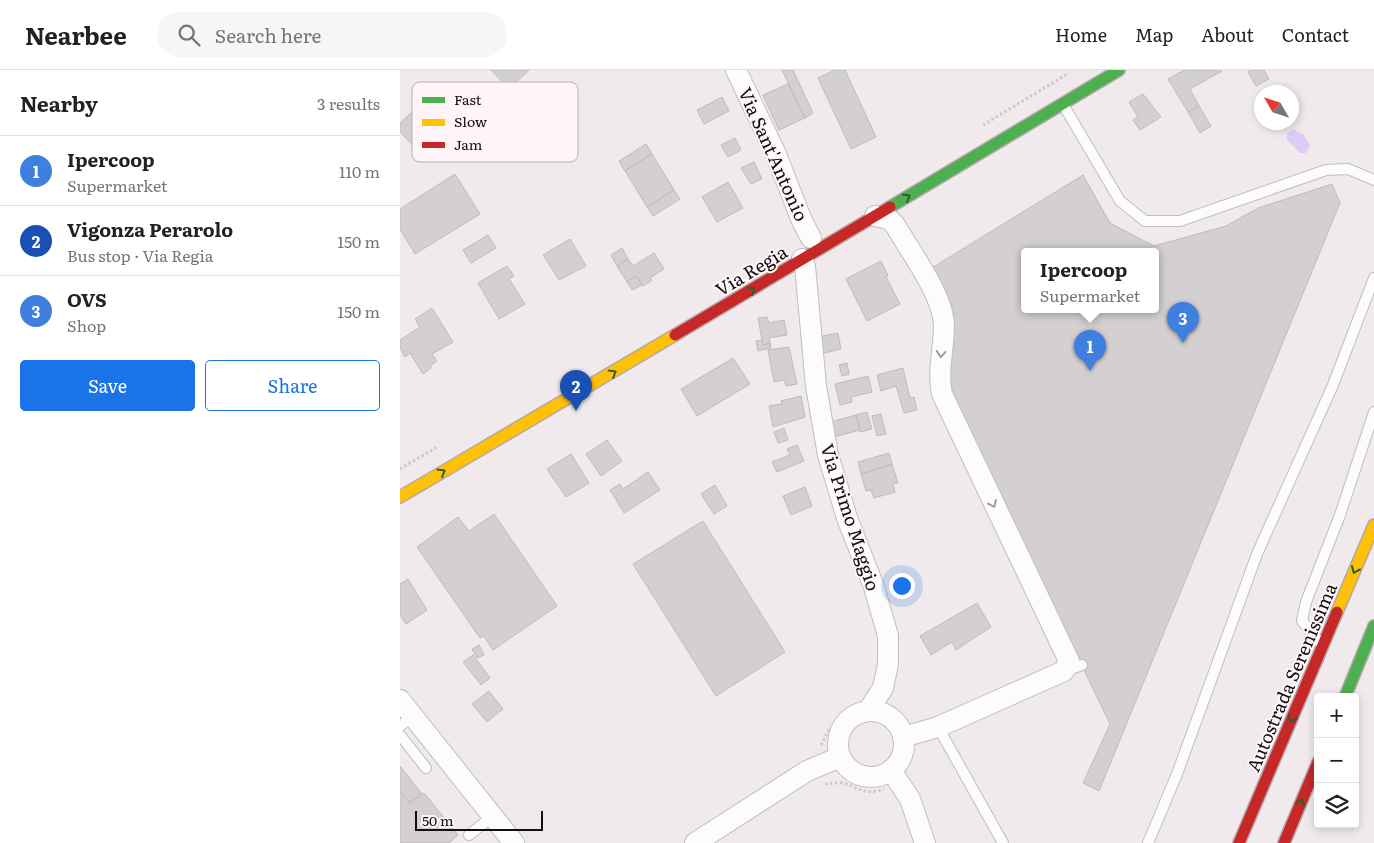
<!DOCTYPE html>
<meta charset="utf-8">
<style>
body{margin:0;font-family:Literata,serif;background:#f6f6f6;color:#222}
.controls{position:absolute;right:15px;bottom:15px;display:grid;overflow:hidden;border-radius:5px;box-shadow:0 2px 8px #0003}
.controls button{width:45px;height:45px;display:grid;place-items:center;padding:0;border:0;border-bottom:1px solid #e0e0e0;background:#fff;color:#222;font:25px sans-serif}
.compass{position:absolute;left:854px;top:15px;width:45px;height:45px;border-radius:50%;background:#fff;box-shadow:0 2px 8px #0003;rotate:309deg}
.scale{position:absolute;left:15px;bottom:12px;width:128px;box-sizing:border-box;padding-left:5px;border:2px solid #120e10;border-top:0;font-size:14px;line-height:18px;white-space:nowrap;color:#120e10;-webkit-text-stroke:4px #fff5f9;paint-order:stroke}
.you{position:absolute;left:501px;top:515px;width:18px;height:18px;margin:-12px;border:4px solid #fff;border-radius:50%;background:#1a73e8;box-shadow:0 0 0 8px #1a73e833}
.badge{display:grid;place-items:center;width:32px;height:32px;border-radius:50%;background:#1a73e8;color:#fff;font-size:16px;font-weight:700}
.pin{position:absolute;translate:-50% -41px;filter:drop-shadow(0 1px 2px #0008)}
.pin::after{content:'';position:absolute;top:26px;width:18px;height:15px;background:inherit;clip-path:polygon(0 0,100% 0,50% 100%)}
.popup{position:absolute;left:621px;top:178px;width:138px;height:65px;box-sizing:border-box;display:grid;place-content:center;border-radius:5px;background:#fff;filter:drop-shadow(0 1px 4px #0005);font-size:16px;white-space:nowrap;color:#767676}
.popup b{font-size:19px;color:#222}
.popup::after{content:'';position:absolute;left:50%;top:100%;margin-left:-10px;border:10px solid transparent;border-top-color:#fff}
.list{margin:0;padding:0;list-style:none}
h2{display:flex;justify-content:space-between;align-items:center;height:65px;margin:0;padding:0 20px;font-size:21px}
h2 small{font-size:16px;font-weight:400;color:#767676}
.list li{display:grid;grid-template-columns:32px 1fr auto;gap:15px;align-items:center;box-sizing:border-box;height:70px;padding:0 20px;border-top:1px solid #e0e0e0}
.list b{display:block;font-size:19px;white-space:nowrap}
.list p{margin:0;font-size:16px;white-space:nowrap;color:#767676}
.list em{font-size:16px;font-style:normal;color:#767676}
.actions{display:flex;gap:10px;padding:15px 20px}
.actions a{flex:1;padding:11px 0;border:1px solid #1a73e8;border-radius:5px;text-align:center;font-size:18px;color:#1a73e8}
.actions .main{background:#1a73e8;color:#fff}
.icon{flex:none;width:28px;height:28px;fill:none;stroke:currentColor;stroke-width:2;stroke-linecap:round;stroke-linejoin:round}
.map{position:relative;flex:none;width:974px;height:773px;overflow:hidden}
header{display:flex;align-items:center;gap:30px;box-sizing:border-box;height:70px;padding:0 25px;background:#fff;border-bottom:1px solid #e0e0e0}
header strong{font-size:24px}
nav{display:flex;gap:28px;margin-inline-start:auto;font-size:18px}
.search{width:350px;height:45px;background:#f6f6f6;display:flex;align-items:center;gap:12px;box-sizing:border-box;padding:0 18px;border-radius:28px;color:#767676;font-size:19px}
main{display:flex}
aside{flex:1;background:#fff}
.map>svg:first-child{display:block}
</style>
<header>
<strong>Nearbee</strong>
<div class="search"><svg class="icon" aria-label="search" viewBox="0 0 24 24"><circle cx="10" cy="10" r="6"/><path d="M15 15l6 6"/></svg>Search here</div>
<nav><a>Home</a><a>Map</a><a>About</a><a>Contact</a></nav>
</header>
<main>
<aside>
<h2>Nearby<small>3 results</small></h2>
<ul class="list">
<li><span class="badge" style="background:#3f7fe0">1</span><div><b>Ipercoop</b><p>Supermarket</p></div><em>110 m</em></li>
<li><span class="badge" style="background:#1a4fb4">2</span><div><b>Vigonza Perarolo</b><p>Bus stop · Via Regia</p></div><em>150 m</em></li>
<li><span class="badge" style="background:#3f7fe0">3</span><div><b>OVS</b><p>Shop</p></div><em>150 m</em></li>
</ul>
<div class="actions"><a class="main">Save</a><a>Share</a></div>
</aside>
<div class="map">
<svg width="974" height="773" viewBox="0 0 974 773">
<rect width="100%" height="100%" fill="#f0eaec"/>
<path fill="#deccf7" d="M 893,59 L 904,65 L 910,75 L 906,83 L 900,83 L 887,70 L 887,63 Z"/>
<g fill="#d4d0d2" stroke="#bfbbbd" fill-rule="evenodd">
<path d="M 91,0 L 129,0 L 109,19 Z"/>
<path d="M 382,0 L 393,0 L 413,43 L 405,48 Z"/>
<path d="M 435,0 L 445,0 L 476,67 L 451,79 L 418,8 Z"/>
<path d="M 784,0 L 822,1 L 790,19 L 799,36 L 788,42 L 768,9 Z"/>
<path d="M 852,0 L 864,0 L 869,9 L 856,16 L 848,2 Z"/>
<path d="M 42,14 L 68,41 L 22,85 L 0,62 L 0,53 Z"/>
<path d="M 388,14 L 405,48 L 379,60 L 363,25 Z"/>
<path d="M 743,24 L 761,47 L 740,60 L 733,50 L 738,47 L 729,32 Z"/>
<path d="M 322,27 L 329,41 L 304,54 L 297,40 Z"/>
<path d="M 799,36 L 811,56 L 800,63 L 788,42 Z"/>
<path d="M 335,68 L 341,80 L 328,87 L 321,75 Z"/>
<path d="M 246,74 L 252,84 L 225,101 L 219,91 Z"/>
<path d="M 252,84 L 274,120 L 247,137 L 225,101 Z"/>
<path d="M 354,92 L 362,109 L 351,114 L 341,98 Z"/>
<path d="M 55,104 L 80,144 L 15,184 L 0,159 L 0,139 Z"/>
<path d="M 683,105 L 710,153 L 754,176 L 826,156 L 858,138 L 932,114 L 940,133 L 699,721 L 683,713 L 710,654 L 548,319 L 554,239 L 530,199 ZM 625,182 L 755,182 L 755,240 L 625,240 Z"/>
<path d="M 328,112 L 343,138 L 317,152 L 302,127 Z"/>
<path d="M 274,120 L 280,129 L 253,146 L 247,137 Z"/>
<path d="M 88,165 L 96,178 L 71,193 L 63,180 Z"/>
<path d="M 170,169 L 186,196 L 159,210 L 143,185 Z"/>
<path d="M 222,178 L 228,189 L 217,196 L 211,185 Z"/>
<path d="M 254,183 L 264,199 L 250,208 L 252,210 L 243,216 L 236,206 L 227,212 L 217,196 L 228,189 L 233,196 Z"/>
<path d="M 481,191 L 488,206 L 486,207 L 500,234 L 467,251 L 446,209 Z"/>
<path d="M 107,196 L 114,206 L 109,209 L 125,234 L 99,249 L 78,213 Z"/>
<path d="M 236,206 L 242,215 L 232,220 L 227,212 Z"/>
<path d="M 32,238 L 53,272 L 32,284 L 37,291 L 30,296 L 31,298 L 23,304 L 10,283 L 5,287 L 0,278 L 0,270 L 20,257 L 15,249 Z"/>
<path d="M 367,247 L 369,253 L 384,250 L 387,265 L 369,268 L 370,273 L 363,275 L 358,248 Z"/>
<path d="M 438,263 L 441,279 L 421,284 L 417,267 Z"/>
<path d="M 362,270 L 363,275 L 370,273 L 371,278 L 358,281 L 356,271 Z"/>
<path d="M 389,277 L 397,314 L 386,316 L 384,310 L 374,312 L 368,280 Z"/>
<path d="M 333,288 L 350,314 L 297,346 L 281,319 Z"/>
<path d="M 447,293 L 449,304 L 442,306 L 439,295 Z"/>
<path d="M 503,298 L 510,328 L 514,327 L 517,340 L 504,343 L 496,316 L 481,321 L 477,305 Z"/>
<path d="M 468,306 L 472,322 L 451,327 L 452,332 L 440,335 L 435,314 Z"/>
<path d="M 401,326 L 405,347 L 373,357 L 369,336 L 382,334 L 381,331 Z"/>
<path d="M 467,342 L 472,359 L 460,362 L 456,345 Z"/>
<path d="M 481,344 L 486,364 L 477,366 L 472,346 Z"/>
<path d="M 456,345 L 460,360 L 434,367 L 430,352 Z"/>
<path d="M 384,358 L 388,370 L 378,373 L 374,362 Z"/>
<path d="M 207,370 L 222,391 L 201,406 L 186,384 Z"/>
<path d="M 397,375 L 404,391 L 377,402 L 372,392 L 390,385 L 387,379 Z"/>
<path d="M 489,383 L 492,394 L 461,404 L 458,392 Z"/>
<path d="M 171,384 L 189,413 L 166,427 L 147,399 Z"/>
<path d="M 492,394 L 498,413 L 493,414 L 495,422 L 474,428 L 471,420 L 466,421 L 461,404 Z"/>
<path d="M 248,402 L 260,420 L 224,443 L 210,420 L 220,414 L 223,419 Z"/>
<path d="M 315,415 L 327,436 L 314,444 L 301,424 Z"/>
<path d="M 405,417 L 412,436 L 391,445 L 383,426 Z"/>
<path d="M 94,444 L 157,536 L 93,580 L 84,566 L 80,568 L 17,477 L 58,447 L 69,461 Z"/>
<path d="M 303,451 L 385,582 L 316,626 L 233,494 Z"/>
<path d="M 8,509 L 27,540 L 6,554 L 0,545 L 0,514 Z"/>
<path d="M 577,533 L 591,557 L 556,580 L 552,572 L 531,585 L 520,566 Z"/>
<path d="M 79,575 L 84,585 L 77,588 L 72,579 Z"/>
<path d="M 73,585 L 90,608 L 81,615 L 63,592 Z"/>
<path d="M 89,621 L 103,639 L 87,652 L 72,634 Z"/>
<path d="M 0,696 L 22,724 L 10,733 L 0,721 Z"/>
<path d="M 0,721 L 10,733 L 24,723 L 58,765 L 49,773 L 0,773 Z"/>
</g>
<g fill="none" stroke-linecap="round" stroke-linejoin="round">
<defs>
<g id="lane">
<path d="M 664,36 L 720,131 L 745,151 L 780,151 L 926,100 L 948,99 L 974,110"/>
<path d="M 922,575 L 902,551 L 906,532 L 940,445 L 974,342"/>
<path d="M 665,601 L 682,595"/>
<path d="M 0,656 L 13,646"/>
<path d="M 538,657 L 603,773"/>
<path d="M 0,665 L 26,698"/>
<path d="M 69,765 L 93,746"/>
<path d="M 748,773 L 777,704 L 857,484 L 933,315 L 974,208"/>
</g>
<g id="street">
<path d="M 336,0 L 375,82 L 402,151 L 411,168"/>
<path d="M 475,146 L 489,149 L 495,155 C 510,181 543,225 544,255 C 544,279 537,301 542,324 L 669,591 L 664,601 L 538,657 L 503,667"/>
<path d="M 402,189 L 405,196 L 416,316 L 428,385 L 447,448 L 474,517 L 488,566 L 488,594 L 483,618 L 468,641"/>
<path d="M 0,630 L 114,773"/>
<circle cx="471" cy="674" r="33"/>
<path d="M 491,700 L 510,729 L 525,773"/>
<path d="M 295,773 L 407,701 L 440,687"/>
</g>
<g id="fast">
<path d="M 490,137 L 719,0"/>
<path d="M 945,627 L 974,556"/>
</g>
<g id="slow">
<path d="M 0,427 L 275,265"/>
<path d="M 937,542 L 974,455"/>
</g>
<g id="jam">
<path d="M 275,265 L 490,137"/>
<path d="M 839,773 L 937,542"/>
<path d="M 884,773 L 918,692"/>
</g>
</defs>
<use href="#lane" stroke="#c2bdbf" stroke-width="12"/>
<use href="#street" stroke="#c2bdbf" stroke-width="22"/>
<use href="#fast" stroke="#b8a6a8" stroke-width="14"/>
<use href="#slow" stroke="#b8a6a8" stroke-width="14"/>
<use href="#jam" stroke="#b8a6a8" stroke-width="14"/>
<g stroke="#cccacb" stroke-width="3" stroke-dasharray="2.5 2.5" stroke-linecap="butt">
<path d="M 583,55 L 669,3"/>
<path d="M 0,399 L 37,377"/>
<path d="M 421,675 L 430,658"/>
<path d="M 425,714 C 430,714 436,712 441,713 C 457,715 464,727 484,719"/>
</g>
<use href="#lane" stroke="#fdfcfc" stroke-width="10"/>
<use href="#street" stroke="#fdfcfc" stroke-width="20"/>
<use href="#fast" stroke="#4caf50" stroke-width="11"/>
<use href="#slow" stroke="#ffc107" stroke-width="11"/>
<use href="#jam" stroke="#c62828" stroke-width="11"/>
</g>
<defs><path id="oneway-chevron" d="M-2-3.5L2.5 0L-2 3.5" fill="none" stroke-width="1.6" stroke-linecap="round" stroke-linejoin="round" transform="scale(1.25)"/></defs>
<g stroke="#2f5e30">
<use href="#oneway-chevron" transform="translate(507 127) rotate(-30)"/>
<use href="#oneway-chevron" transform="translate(352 220) rotate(-31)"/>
<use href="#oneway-chevron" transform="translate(213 303) rotate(-31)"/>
<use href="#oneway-chevron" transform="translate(42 402) rotate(-31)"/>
<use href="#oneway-chevron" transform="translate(955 500) rotate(113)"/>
<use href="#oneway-chevron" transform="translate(892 649) rotate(113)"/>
<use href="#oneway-chevron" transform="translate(901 732) rotate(-68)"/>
</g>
<g stroke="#9f9d9e">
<use href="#oneway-chevron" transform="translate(541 284) rotate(95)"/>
<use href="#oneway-chevron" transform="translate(593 434) rotate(65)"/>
</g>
<g text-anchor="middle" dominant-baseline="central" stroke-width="4" stroke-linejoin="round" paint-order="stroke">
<g font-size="18" fill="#120e10" stroke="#fff5f9">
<text transform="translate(374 84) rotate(66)">Via Sant'Antonio</text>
<text transform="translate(351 200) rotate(-31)">Via Regia</text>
<text transform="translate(451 447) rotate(72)">Via Primo Maggio</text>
<text transform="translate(891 607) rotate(-67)">Autostrada Serenissima</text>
</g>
</g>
<rect x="12" y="12" width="166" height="80" rx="8" fill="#fff5f9" stroke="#b8b0b3" stroke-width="1"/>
<rect x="22" y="27" width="23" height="6" fill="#4caf50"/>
<rect x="22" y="49" width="23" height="7" fill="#ffc107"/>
<rect x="22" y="72" width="23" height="6" fill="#c62828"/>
<g font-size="14" fill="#120e10">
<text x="54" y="35">Fast</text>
<text x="54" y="57">Slow</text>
<text x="54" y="80">Jam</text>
</g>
</svg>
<div class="controls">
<button>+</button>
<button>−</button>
<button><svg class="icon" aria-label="layers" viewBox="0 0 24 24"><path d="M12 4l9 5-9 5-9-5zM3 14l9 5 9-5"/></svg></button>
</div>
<svg class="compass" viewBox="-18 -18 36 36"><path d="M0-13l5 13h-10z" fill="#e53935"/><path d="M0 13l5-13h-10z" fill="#767676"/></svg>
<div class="scale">50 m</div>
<div class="you"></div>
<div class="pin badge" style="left:690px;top:301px;background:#3f7fe0">1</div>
<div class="popup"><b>Ipercoop</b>Supermarket</div>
<div class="pin badge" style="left:176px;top:341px;background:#1a4fb4">2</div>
<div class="pin badge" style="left:783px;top:273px;background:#3f7fe0">3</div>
</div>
</main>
